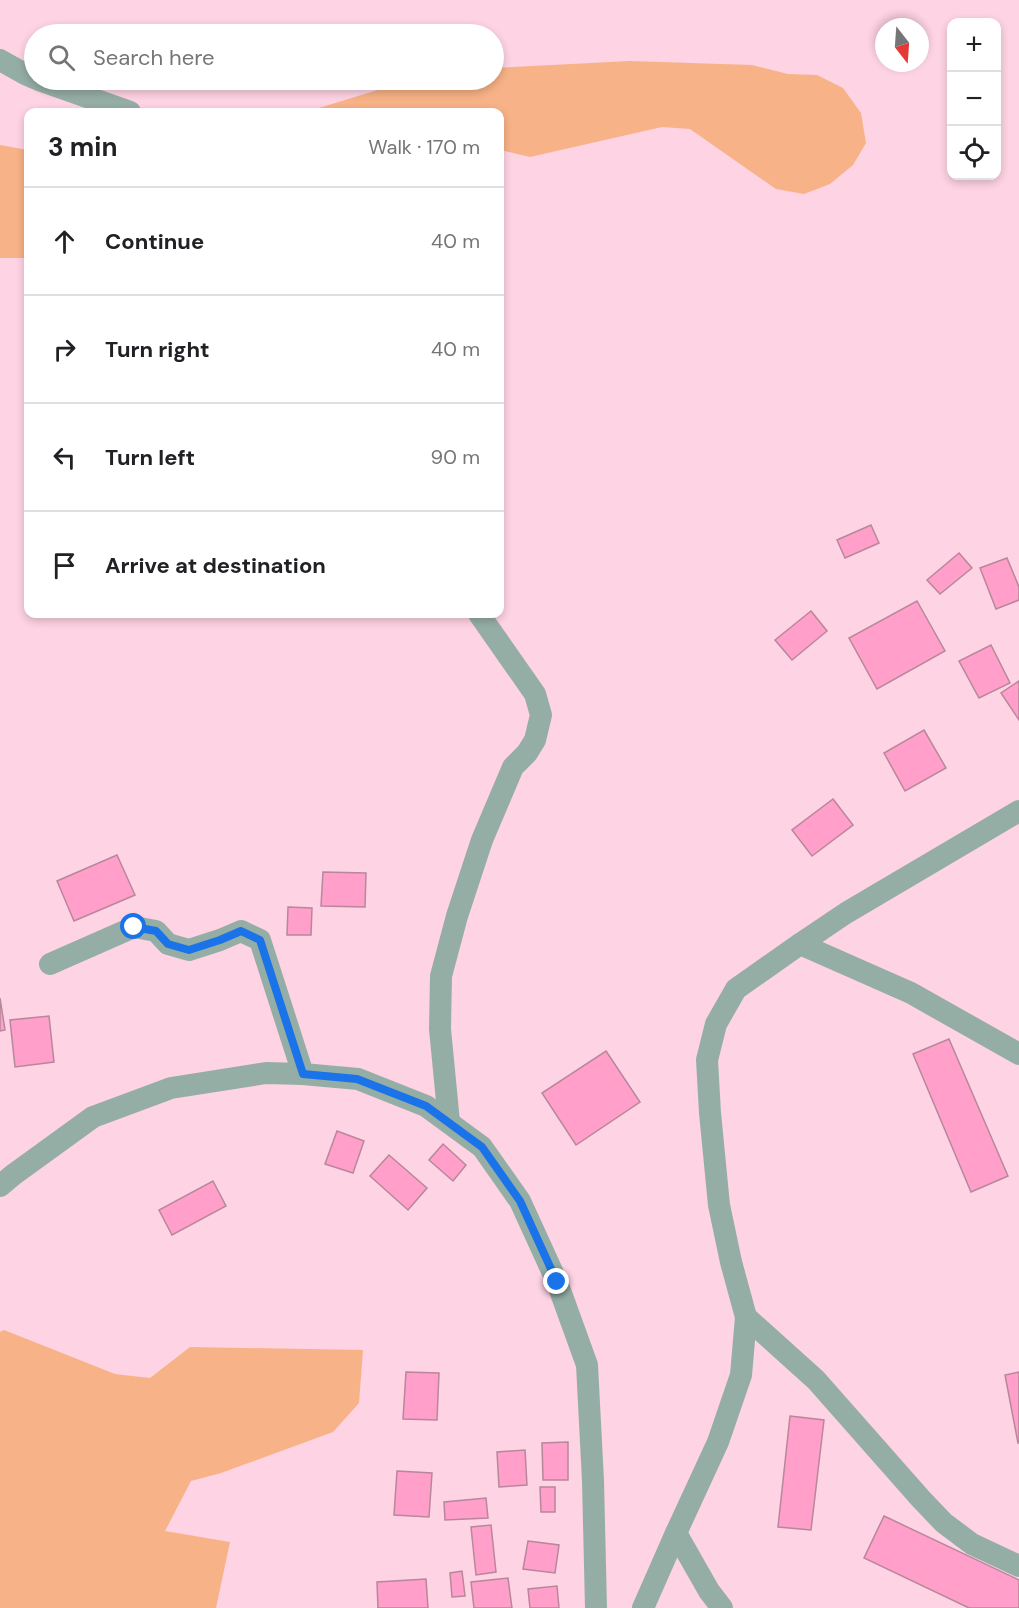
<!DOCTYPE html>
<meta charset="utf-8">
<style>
body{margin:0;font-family:"DM Sans",sans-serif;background:#f2f2f2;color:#202124}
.controls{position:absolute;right:18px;top:18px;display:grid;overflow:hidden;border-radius:12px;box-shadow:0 3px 9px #0003}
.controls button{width:54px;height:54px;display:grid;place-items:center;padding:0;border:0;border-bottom:2px solid #e0e0e0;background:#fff;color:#202124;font:30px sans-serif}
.compass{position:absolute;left:875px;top:18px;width:54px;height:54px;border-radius:50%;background:#fff;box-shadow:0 3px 9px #0003;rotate:163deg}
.stop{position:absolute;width:18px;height:18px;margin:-14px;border:4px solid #1a73e8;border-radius:50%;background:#fff}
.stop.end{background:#1a73e8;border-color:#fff;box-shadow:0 2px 6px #0008}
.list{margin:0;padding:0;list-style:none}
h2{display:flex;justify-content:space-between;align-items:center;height:78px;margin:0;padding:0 24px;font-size:26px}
h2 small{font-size:20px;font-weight:400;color:#757577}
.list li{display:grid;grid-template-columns:39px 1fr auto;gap:18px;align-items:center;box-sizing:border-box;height:108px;padding:0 24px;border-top:2px solid #e0e0e0}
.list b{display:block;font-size:22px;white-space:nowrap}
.list em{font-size:20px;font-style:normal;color:#757577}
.icon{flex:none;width:33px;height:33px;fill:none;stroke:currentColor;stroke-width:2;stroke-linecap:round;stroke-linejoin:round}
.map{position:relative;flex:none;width:1019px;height:1608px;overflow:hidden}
.search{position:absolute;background:#fff;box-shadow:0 3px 9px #0003;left:24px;top:24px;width:480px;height:66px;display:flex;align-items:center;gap:15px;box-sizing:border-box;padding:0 21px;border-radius:33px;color:#757577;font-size:22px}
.panel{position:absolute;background:#fff;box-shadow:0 3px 9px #0003;left:24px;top:108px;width:480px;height:510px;border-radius:12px}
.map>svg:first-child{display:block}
</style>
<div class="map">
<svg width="1019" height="1608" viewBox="0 0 1019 1608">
<rect width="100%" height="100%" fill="#fed3e4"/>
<g fill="#f8b287">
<path d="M 630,61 L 752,65 L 788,74 L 817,75 L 843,88 L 861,113 L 866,143 L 853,165 L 830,184 L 804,194 L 776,189 L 690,129 L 662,127 L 530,157 L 500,150 L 500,112 L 306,112 L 410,80 L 494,80 L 494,68 Z"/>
<path d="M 0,145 L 28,150 L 28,258 L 0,258 Z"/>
<path d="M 4,1330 L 115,1374 L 150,1378 L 190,1347 L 363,1350 L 359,1403 L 333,1432 L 221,1473 L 191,1481 L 165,1531 L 230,1542 L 216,1608 L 0,1608 L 0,1332 Z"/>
</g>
<g fill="#ff9fca" stroke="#b8879b" stroke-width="1.5">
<path d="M 871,525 L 879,543 L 845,558 L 837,540 Z"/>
<path d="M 959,553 L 972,568 L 940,594 L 927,580 Z"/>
<path d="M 1007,558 L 1019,587 L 1019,600 L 996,609 L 980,568 Z"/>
<path d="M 917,601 L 945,651 L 877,689 L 849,638 Z"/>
<path d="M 811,611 L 827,631 L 792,660 L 775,640 Z"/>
<path d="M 991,645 L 1010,683 L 979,698 L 959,661 Z"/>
<path d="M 1019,681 L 1019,720 L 1001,693 Z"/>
<path d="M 924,730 L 946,768 L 905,791 L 884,753 Z"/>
<path d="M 833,799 L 853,825 L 812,856 L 792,830 Z"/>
<path d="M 117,855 L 135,895 L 74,921 L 57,881 Z"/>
<path d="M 323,872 L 366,873 L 365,907 L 321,906 Z"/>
<path d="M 288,907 L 312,908 L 311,935 L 287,935 Z"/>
<path d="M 0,998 L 5,1030 L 0,1031 Z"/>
<path d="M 49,1016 L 54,1062 L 15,1067 L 10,1020 Z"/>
<path d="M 949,1039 L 1008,1176 L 971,1192 L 913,1054 Z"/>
<path d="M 606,1051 L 640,1102 L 576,1145 L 542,1093 Z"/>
<path d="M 337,1131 L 364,1141 L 353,1173 L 325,1164 Z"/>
<path d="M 443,1144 L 466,1165 L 453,1181 L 429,1160 Z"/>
<path d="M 389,1155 L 427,1188 L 408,1210 L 370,1176 Z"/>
<path d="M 213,1181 L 226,1206 L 172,1235 L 159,1210 Z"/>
<path d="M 406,1372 L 439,1373 L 437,1420 L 403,1419 Z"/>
<path d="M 1019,1372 L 1019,1443 L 1018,1443 L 1005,1375 Z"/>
<path d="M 790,1416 L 824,1420 L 811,1530 L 778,1527 Z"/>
<path d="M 568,1442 L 568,1480 L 543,1480 L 542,1443 Z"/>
<path d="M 525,1450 L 527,1485 L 499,1487 L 497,1452 Z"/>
<path d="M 397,1471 L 432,1473 L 429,1517 L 394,1515 Z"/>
<path d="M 540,1487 L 555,1487 L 555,1512 L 541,1512 Z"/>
<path d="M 486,1498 L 488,1518 L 445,1520 L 444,1502 Z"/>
<path d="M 884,1516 L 1019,1580 L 1019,1608 L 969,1608 L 864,1558 Z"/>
<path d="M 491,1525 L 496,1572 L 476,1575 L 471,1527 Z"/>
<path d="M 528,1541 L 559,1545 L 555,1573 L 523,1569 Z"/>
<path d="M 462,1571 L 465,1596 L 452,1597 L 450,1573 Z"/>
<path d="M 508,1578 L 512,1608 L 474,1608 L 471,1582 Z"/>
<path d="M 426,1579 L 428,1608 L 378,1608 L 377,1582 Z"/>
<path d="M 557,1586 L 559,1608 L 530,1608 L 528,1589 Z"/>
</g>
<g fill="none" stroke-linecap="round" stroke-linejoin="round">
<g stroke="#95aea5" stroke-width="22">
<path d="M 0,60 L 25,74 L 34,78"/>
<path d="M 39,80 L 130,112"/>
<path d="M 800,944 L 911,993 L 1019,1054"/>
<path d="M 50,964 L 134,927 L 156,931 L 168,944 L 189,950 L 220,940 L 241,931 L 260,940 L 303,1074"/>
<path d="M 449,1122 L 440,1029 L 441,976 L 457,916 L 482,840 L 513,767 L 527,753 L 535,740 L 541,715 L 535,694 L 479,614"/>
<path d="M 0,1186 L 13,1175 L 93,1117 L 171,1088 L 266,1073 L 303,1074 L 358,1079 L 426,1106 L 482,1147 L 520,1201 L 557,1282 L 587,1365 L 593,1481 L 596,1608"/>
<path d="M 746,1317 L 816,1380 L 921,1499 L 944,1523 L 972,1544 L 1019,1566"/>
<path d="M 676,1533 L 709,1591 L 722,1608"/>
<path d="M 643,1608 L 676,1533 L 718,1442 L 741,1375 L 746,1317 L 731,1262 L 719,1205 L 710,1113 L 707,1060 L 716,1024 L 736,989 L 800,944 L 846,913 L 1019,811"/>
</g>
</g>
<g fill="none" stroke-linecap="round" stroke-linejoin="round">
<path stroke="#1a73e8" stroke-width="8" d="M 134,927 L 156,931 L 168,944 L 189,950 L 220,940 L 241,931 L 260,940 L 303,1074 L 357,1079 L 426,1106 L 482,1147 L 520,1201 L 557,1282"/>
</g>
</svg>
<div class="controls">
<button>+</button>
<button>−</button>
<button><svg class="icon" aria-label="locate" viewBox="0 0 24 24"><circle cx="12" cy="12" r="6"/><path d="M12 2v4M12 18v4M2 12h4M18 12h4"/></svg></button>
</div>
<svg class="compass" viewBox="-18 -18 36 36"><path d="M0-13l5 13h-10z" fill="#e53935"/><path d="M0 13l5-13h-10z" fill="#757577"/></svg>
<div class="stop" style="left:134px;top:927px"></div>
<div class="stop end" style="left:557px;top:1282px"></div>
<div class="search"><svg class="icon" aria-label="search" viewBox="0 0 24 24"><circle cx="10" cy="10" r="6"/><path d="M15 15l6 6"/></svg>Search here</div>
<section class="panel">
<h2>3 min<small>Walk · 170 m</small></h2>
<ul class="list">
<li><svg class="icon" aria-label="ahead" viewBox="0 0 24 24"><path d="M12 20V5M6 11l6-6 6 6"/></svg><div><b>Continue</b></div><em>40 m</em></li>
<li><svg class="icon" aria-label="right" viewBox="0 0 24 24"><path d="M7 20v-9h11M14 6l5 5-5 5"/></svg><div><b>Turn right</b></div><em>40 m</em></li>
<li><svg class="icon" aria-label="left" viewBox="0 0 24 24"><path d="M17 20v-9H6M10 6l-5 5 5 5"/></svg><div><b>Turn left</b></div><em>90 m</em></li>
<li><svg class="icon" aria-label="arrive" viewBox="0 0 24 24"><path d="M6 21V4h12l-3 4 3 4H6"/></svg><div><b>Arrive at destination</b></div></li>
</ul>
</section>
</div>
